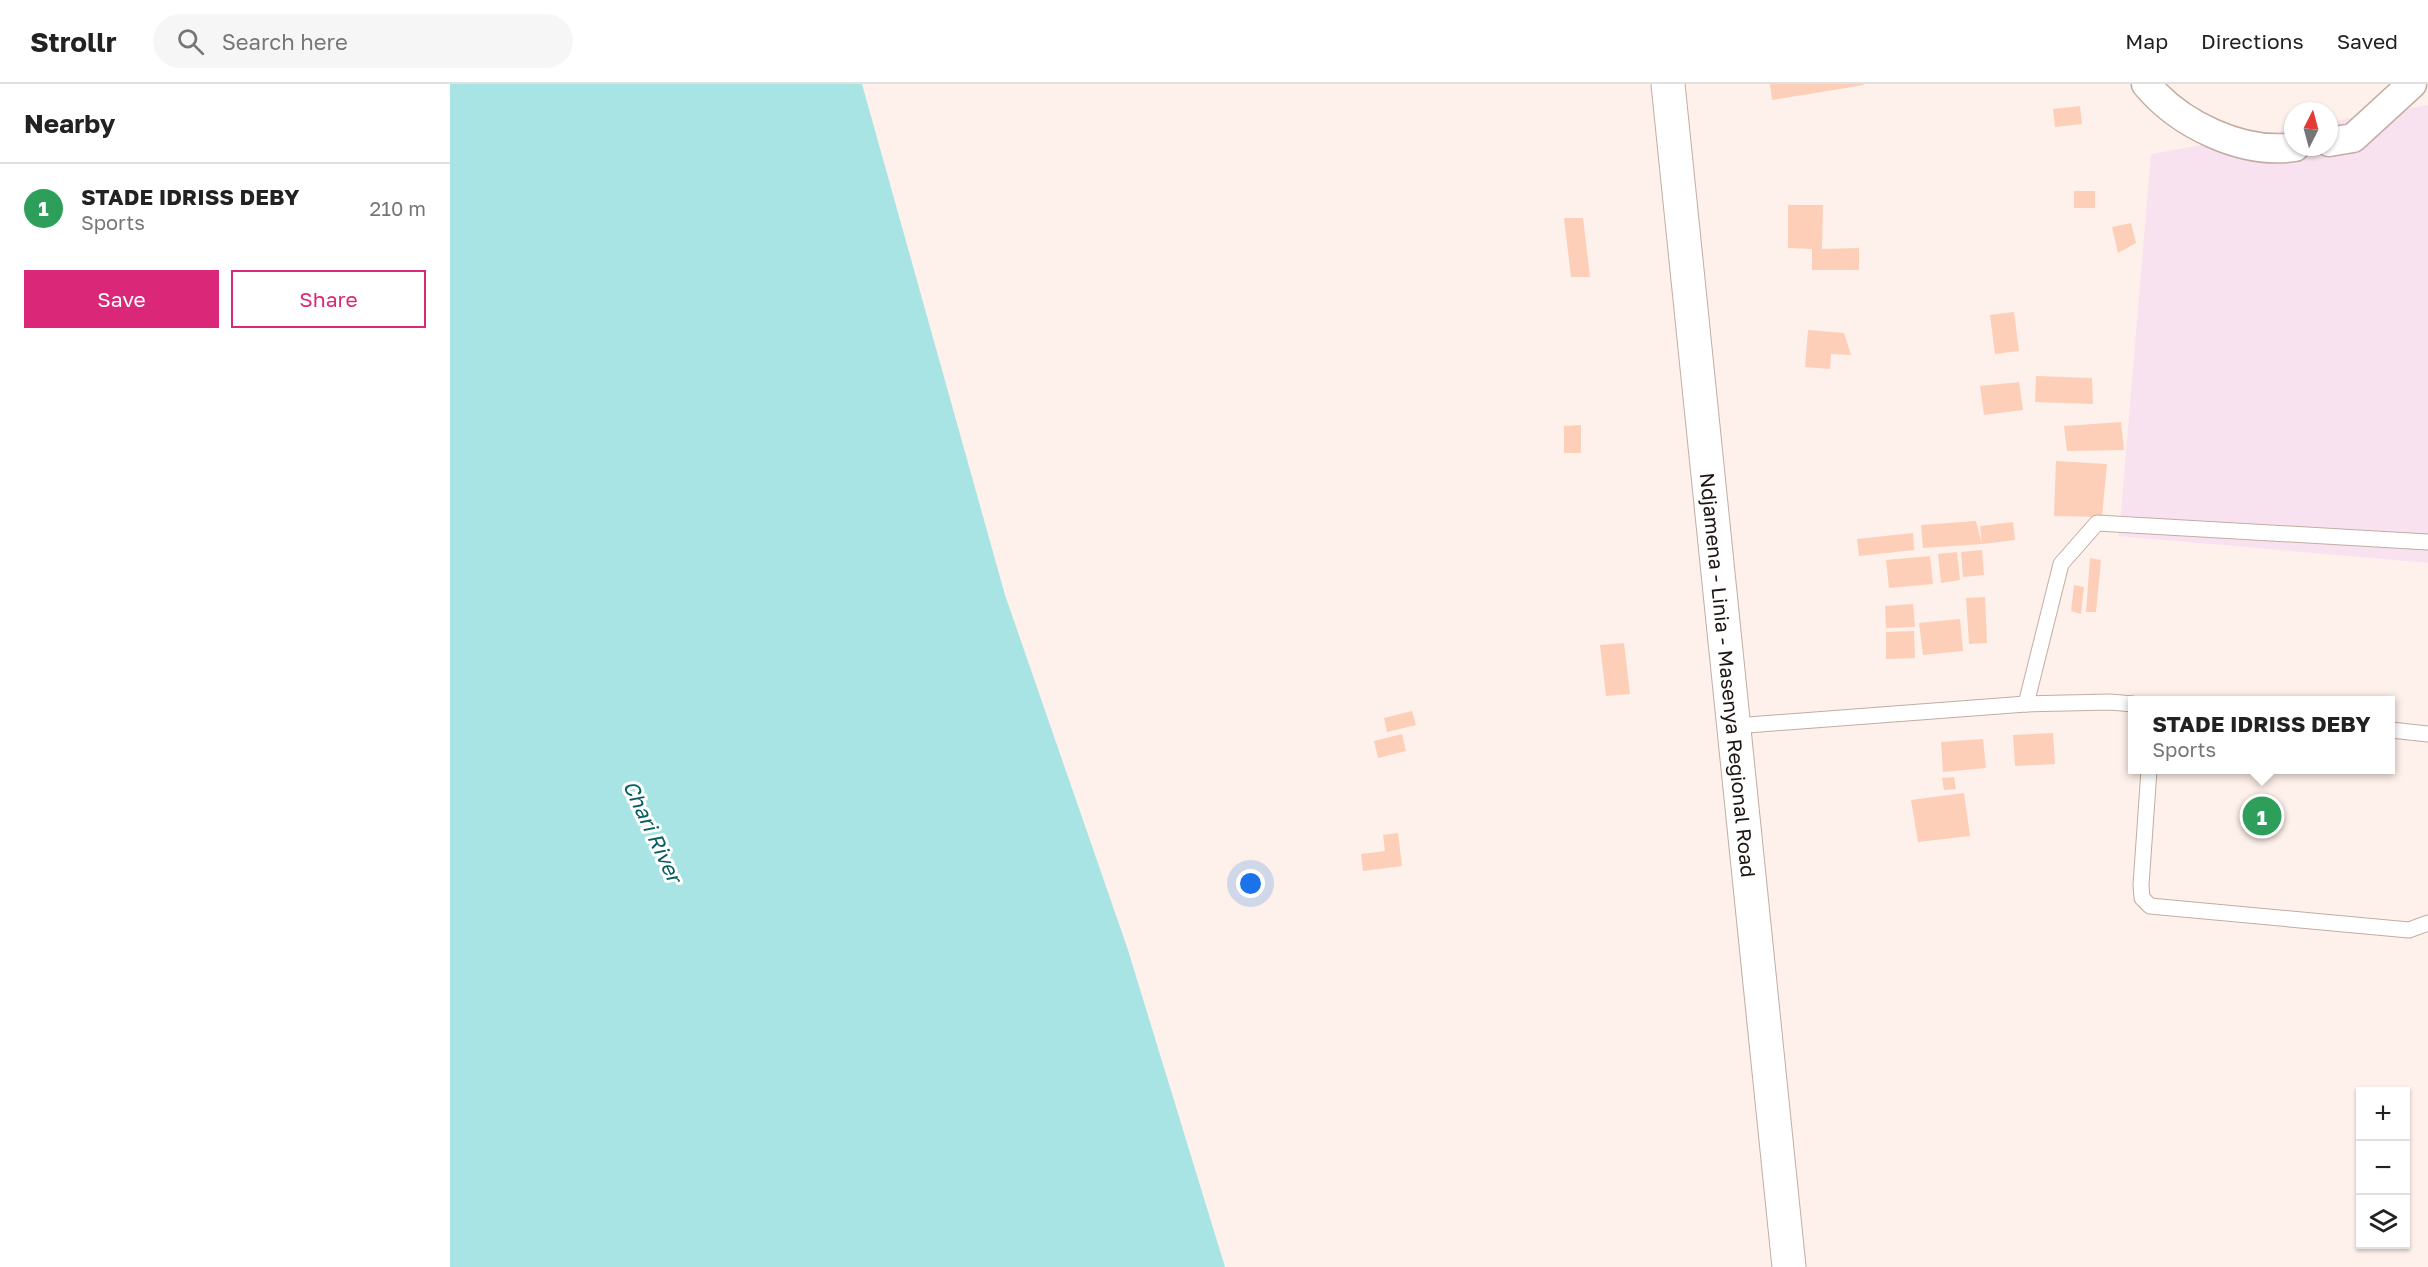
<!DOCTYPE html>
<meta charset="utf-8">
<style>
body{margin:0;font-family:"Golos Text",sans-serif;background:#f6f6f6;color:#222}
.controls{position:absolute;right:18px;bottom:18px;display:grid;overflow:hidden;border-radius:0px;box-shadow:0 2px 4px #0004}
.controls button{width:54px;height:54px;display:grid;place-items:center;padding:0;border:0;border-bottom:2px solid #e0e0e0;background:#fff;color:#222;font:30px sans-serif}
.compass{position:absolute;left:1834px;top:18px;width:54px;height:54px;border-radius:50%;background:#fff;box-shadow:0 2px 4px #0004;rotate:6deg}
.you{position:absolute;left:801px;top:800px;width:21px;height:21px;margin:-15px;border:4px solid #fff;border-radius:50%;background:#1a73e8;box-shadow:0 0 0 9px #1a73e833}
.badge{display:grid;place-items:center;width:39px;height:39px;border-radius:50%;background:#db2777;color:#fff;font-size:20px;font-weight:700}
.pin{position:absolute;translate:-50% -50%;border:3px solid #fff;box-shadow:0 2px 6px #0006}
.popup{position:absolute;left:1678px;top:612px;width:267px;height:78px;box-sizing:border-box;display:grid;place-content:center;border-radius:0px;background:#fff;filter:drop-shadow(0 2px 4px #0005);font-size:20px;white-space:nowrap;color:#767676}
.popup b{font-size:22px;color:#222}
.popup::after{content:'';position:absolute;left:50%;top:100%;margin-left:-12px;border:12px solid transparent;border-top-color:#fff}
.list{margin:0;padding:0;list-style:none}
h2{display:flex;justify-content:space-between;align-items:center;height:78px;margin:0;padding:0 24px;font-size:26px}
h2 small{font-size:20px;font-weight:400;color:#767676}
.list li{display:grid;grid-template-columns:39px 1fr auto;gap:18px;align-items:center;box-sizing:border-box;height:90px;padding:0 24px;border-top:2px solid #e0e0e0}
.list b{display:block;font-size:22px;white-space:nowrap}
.list p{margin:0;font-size:20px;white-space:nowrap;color:#767676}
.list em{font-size:20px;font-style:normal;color:#767676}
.actions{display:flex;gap:12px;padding:18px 24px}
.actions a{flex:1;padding:14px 0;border:2px solid #db2777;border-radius:0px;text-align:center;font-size:21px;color:#db2777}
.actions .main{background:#db2777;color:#fff}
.icon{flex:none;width:33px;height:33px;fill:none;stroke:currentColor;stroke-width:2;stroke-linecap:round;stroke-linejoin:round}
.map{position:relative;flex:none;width:1978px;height:1183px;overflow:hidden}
header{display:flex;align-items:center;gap:36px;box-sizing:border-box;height:84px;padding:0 30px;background:#fff;border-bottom:2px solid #e0e0e0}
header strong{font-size:28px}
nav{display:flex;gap:33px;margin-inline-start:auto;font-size:21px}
.search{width:420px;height:54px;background:#f6f6f6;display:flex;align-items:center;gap:15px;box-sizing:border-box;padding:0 21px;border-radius:33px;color:#767676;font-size:22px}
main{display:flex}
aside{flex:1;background:#fff}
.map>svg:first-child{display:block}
</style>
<header>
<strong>Strollr</strong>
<div class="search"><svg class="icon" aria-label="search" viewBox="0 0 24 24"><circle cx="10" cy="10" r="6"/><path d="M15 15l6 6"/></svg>Search here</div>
<nav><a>Map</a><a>Directions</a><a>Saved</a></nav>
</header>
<main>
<aside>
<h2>Nearby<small></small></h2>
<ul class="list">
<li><span class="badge" style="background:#2e9e5b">1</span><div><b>STADE IDRISS DEBY</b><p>Sports</p></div><em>210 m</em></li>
</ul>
<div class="actions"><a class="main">Save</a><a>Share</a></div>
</aside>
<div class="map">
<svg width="1978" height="1183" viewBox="0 0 1978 1183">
<rect width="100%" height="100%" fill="#fef0ea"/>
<path fill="#f9e2f0" d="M 1978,21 L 1978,479 L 1669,452 L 1701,70 L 1843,45 L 1843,63 L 1879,63 L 1879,38 Z"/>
<path fill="#a9e4e5" d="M 0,0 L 412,0 L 555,511 L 678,866 L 775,1183 L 0,1183 Z"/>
<g fill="#fdcfb9">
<path d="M 1320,0 L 1413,0 L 1414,1 L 1322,16 Z"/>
<path d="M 1630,22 L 1632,40 L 1605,43 L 1603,25 Z"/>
<rect x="1624" y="107" width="21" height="17"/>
<path d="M 1338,121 L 1373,121 L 1372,165 L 1409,164 L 1409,186 L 1362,186 L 1362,165 L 1338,164 Z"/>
<path d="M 1114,134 L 1133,134 L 1140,193 L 1121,193 Z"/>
<path d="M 1681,139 L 1686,159 L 1668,169 L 1662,143 Z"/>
<path d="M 1564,228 L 1569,267 L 1545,270 L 1540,231 Z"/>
<path d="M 1358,246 L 1394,249 L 1401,271 L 1381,270 L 1380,285 L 1355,283 Z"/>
<path d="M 1586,292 L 1642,294 L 1643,320 L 1585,318 Z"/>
<path d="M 1569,298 L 1573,326 L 1534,331 L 1530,302 Z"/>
<path d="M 1671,338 L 1674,366 L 1617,367 L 1614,342 Z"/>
<path d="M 1131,341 L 1131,369 L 1114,369 L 1114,342 Z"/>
<path d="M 1606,377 L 1657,380 L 1652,433 L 1604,432 Z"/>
<path d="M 1526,437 L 1532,460 L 1530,442 L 1563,438 L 1565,456 L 1532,460 L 1473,464 L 1471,441 Z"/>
<path d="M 1463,449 L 1464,466 L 1409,472 L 1407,455 Z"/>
<path d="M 1532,466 L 1534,491 L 1513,493 L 1511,468 Z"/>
<path d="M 1507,468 L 1510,496 L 1491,499 L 1488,470 Z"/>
<path d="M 1480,472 L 1483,500 L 1439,504 L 1436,476 Z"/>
<path d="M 1640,474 L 1651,476 L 1646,528 L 1636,528 Z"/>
<path d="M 1624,501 L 1634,503 L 1631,530 L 1621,527 Z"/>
<path d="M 1535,513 L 1537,559 L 1519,560 L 1516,514 Z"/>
<path d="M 1463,520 L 1465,543 L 1436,544 L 1435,522 Z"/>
<path d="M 1510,535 L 1513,567 L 1473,571 L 1469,539 Z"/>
<path d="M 1464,547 L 1465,574 L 1436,575 L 1436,548 Z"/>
<path d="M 1174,559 L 1180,610 L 1156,612 L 1150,561 Z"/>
<path d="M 962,627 L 966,641 L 937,648 L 934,634 Z"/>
<path d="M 1603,649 L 1605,680 L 1565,682 L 1563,651 Z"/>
<path d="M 952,650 L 956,667 L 928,674 L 924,657 Z"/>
<path d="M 1533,655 L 1536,684 L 1493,688 L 1491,658 Z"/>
<path d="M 1504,693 L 1506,705 L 1494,706 L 1492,694 Z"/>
<path d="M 1514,709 L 1520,752 L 1468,758 L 1461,716 Z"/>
<path d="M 948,749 L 952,782 L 913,787 L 911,770 L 935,767 L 933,751 Z"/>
</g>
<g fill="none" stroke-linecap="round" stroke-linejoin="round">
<defs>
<g id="lane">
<path d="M 1576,620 L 1611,480 L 1647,439 L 1978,458"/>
<path d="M 1285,642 L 1576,620 L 1660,618 L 1683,620"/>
<path d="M 1941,646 L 1978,650"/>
<path d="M 1699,686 L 1691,801 L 1692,814 L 1700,822 L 1959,846 L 1978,839"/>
</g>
<g id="street">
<path d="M 1696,0 C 1729,40 1792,71 1845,63"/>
<path d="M 1879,58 L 1903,54 L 1962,0"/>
</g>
<g id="secondary">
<path id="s1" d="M 1218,0 L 1339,1183"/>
</g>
</defs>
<use href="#lane" stroke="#c2ada2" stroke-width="17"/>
<use href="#street" stroke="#c2ada2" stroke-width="31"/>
<use href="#secondary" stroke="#c2ada2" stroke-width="35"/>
<use href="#lane" stroke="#fff" stroke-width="15"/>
<use href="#street" stroke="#fff" stroke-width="28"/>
<use href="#secondary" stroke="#fff" stroke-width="33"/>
</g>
<g text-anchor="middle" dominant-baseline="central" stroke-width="6" stroke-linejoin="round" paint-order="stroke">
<g font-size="20" fill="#1d1512" stroke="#fff">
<text stroke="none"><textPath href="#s1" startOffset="594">Ndjamena - Linia - Masenya Regional Road</textPath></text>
</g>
<g font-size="21" font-style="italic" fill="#085d60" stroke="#fff">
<text transform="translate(203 747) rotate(65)">Chari River</text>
</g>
</g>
</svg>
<div class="controls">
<button>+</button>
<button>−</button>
<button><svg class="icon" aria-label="layers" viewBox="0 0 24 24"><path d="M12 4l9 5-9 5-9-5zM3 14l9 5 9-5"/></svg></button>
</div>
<svg class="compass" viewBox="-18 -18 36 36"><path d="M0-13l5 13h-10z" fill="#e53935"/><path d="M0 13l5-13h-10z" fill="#767676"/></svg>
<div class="you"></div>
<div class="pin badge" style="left:1812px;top:732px;background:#2e9e5b">1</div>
<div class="popup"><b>STADE IDRISS DEBY</b>Sports</div>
</div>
</main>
